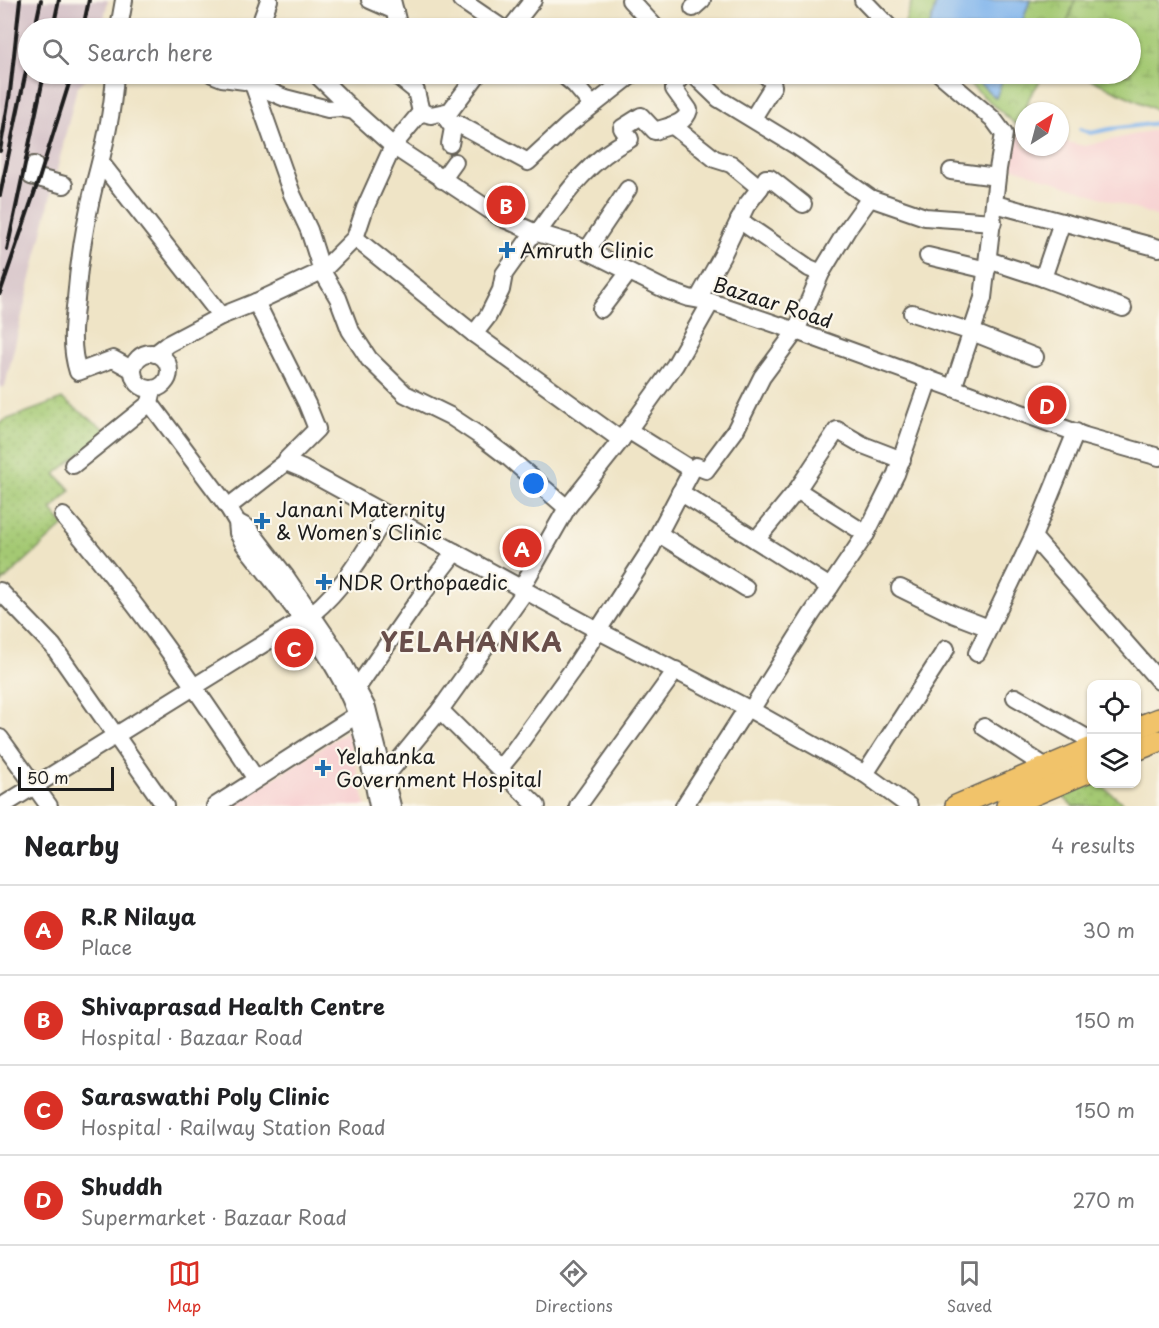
<!DOCTYPE html>
<meta charset="utf-8">
<style>
body{margin:0;font-family:"Playpen Sans",sans-serif;background:#f6f6f6;color:#202124}
.controls{position:absolute;right:18px;bottom:18px;display:grid;overflow:hidden;border-radius:12px;box-shadow:0 2px 4px #0004}
.controls button{width:54px;height:54px;display:grid;place-items:center;padding:0;border:0;border-bottom:2px solid #e0e0e0;background:#fff;color:#202124;font:30px sans-serif}
.compass{position:absolute;left:1015px;top:102px;width:54px;height:54px;border-radius:50%;background:#fff;box-shadow:0 2px 4px #0004;rotate:36deg}
.scale{position:absolute;left:18px;bottom:15px;width:96px;box-sizing:border-box;padding-left:6px;border:3px solid #1c1c1c;border-top:0;font-size:16px;line-height:21px;white-space:nowrap;color:#1c1c1c;-webkit-text-stroke:4px #fbf7ec;paint-order:stroke}
.you{position:absolute;left:534px;top:484px;width:21px;height:21px;margin:-15px;border:4px solid #fff;border-radius:50%;background:#1a73e8;box-shadow:0 0 0 9px #1a73e833}
.badge{display:grid;place-items:center;width:39px;height:39px;border-radius:50%;background:#d93025;color:#fff;font-size:20px;font-weight:700}
.pin{position:absolute;translate:-50% -50%;border:3px solid #fff;box-shadow:0 2px 6px #0006}
.list{margin:0;padding:0;list-style:none}
h2{display:flex;justify-content:space-between;align-items:center;height:78px;margin:0;padding:0 24px;font-size:26px}
h2 small{font-size:20px;font-weight:400;color:#757577}
.list li{display:grid;grid-template-columns:39px 1fr auto;gap:18px;align-items:center;box-sizing:border-box;height:90px;padding:0 24px;border-top:2px solid #e0e0e0}
.list b{display:block;font-size:22px;white-space:nowrap}
.list p{margin:0;font-size:20px;white-space:nowrap;color:#757577}
.list em{font-size:20px;font-style:normal;color:#757577}
.icon{flex:none;width:33px;height:33px;fill:none;stroke:currentColor;stroke-width:2;stroke-linecap:round;stroke-linejoin:round}
.map{position:relative;flex:none;width:1159px;height:806px;overflow:hidden}
.search{position:absolute;background:#fff;box-shadow:0 2px 4px #0004;left:18px;right:18px;top:18px;height:66px;display:flex;align-items:center;gap:15px;box-sizing:border-box;padding:0 21px;border-radius:33px;color:#757577;font-size:22px}
.sheet{height:438px;background:#fff}
nav{display:flex;justify-content:space-around;align-items:center;box-sizing:border-box;height:84px;border-top:2px solid #e0e0e0;background:#fff;font-size:16px;color:#757577}
nav a{display:grid;justify-items:center;gap:3px}
nav .on{color:#d93025}
.map>svg:first-child{display:block}
</style>
<div class="map">
<svg width="1159" height="806" viewBox="0 0 1159 806">
<defs>
<pattern id="grass-dots" width="8" height="8" patternUnits="userSpaceOnUse" patternTransform="scale(1.5)"><rect width="8" height="8" fill="#a4c973"/><path d="M2 2h.1M6 6h.1" fill="none" stroke="#8dac63" stroke-width="1.8" stroke-linecap="round"/></pattern>
<pattern id="wetland-marsh" width="20" height="14" patternUnits="userSpaceOnUse" patternTransform="scale(1.5)"><rect width="20" height="14" fill="#a4c973"/><path d="M1 5h8M5 5V1M11 12h8M15 12V8" fill="none" stroke="#8dac63"/></pattern>
<pattern id="park-crowns" width="20" height="18" patternUnits="userSpaceOnUse" patternTransform="scale(1.5)"><rect width="20" height="18" fill="#a4c973"/><path d="M2 6a3 3 0 1 1 6 0M12 15a3 3 0 1 1 6 0" fill="none" stroke="#8dac63"/></pattern>
</defs>
<rect width="100%" height="100%" fill="#fbf7ec"/>
<filter id="ink" filterUnits="userSpaceOnUse"><feTurbulence type="fractalNoise" baseFrequency=".0167" numOctaves="2"/><feDisplacementMap in="SourceGraphic" scale="12" xChannelSelector="R" yChannelSelector="G"/><feConvolveMatrix kernelMatrix="1 2 1 2 8 2 1 2 1" color-interpolation-filters="sRGB"/></filter>
<filter id="wash" filterUnits="userSpaceOnUse"><feTurbulence type="fractalNoise" baseFrequency=".008" numOctaves="4" result="noise"/><feDisplacementMap in="SourceGraphic" scale="24" xChannelSelector="R" yChannelSelector="G"/><feGaussianBlur stdDeviation="1.35" result="paint"/><feColorMatrix in="noise" values="0 0 0 0 0 0 0 0 0 0 0 0 0 0 0 0 0 1.4 0 .05"/><feComposite in="paint" operator="in"/></filter>
<g filter="url(#wash)">
<rect width="100%" height="100%" fill="#efe4c6"/>
<g fill="#f7cfd0">
<path d="M 1020,124 L 1024,126 L 1024,147 L 1060,147 L 1060,140 L 1084,146 L 1159,129 L 1159,217 L 1011,167 Z"/>
<path d="M 347,731 L 366,806 L 231,806 Z"/>
</g>
<path fill="#d2bdc5" d="M 0,0 L 108,0 L 102,28 L 28,28 L 28,74 L 91,74 L 77,87 L 5,386 L 0,388 Z"/>
<g fill="url(#grass-dots)" stroke="#607248" stroke-width="1.5">
<path d="M 62,399 L 108,431 L 55,474 L 71,490 L 51,510 L 64,525 L 1,583 L 0,422 Z"/>
<path d="M 1091,777 L 1092,784 L 1099,784 L 1127,806 L 1073,806 L 1060,794 Z"/>
</g>
<path fill="url(#wetland-marsh)" stroke="#607248" stroke-width="1.5" d="M 1075,0 L 1159,0 L 1159,111 L 1079,74 L 1130,74 L 1130,28 L 1065,28 Z"/>
<g fill="url(#park-crowns)" stroke="#607248" stroke-width="1.5">
<path d="M 912,0 L 937,0 L 929,28 L 907,28 L 904,26 Z"/>
<path d="M 1030,0 L 1075,0 L 1065,28 L 1020,28 Z"/>
<path d="M 958,74 L 969,74 L 996,98 L 1004,74 L 1045,74 L 1030,96 L 1020,124 L 1015,124 Z"/>
</g>
<g fill="#7eb3ec" stroke="#4d6884" stroke-width="1.5">
<path d="M 937,0 L 1030,0 L 1020,28 L 929,28 Z"/>
<path d="M 969,74 L 1004,74 L 996,98 Z"/>
</g>
<g fill="none" stroke-linecap="round" stroke-linejoin="round">
<path stroke="#7eb3ec" stroke-width="4" d="M 1080,129 L 1091,133 L 1110,129 L 1159,123"/>
</g>
</g>
<g filter="url(#ink)">
<g fill="none" stroke-linecap="round" stroke-linejoin="round">
<defs>
<g id="minor">
<path d="M 370,0 L 395,11"/>
<path d="M 392,0 L 399,28"/>
<path d="M 461,0 L 502,28"/>
<path d="M 630,0 L 656,28"/>
<path d="M 863,0 L 890,28"/>
<path d="M 693,8 L 702,0"/>
<path d="M 119,28 L 124,0"/>
<path d="M 268,28 L 261,22 L 269,0"/>
<path d="M 511,28 L 533,0"/>
<path d="M 115,74 C 113,112 104,149 94,186 C 85,223 79,261 76,299 C 73,324 70,347 78,372 L 113,359 L 133,370"/>
<path d="M 212,74 L 222,78 L 245,81 L 285,98 L 328,109 L 339,108 L 354,111 L 393,146 L 500,217 L 534,232 L 574,244 L 666,290 L 689,298 L 711,302 L 796,331 L 1085,436 L 1159,457"/>
<path d="M 316,74 L 354,111"/>
<path d="M 395,74 L 416,91 L 421,112"/>
<path d="M 562,74 L 575,85 L 592,105"/>
<path d="M 693,74 L 719,99 L 798,147 L 870,198 L 925,217 L 993,222"/>
<path d="M 940,74 L 993,119 L 1004,134 L 998,169 L 983,298 L 953,388"/>
<path d="M 253,84 L 292,194 L 309,230 L 322,271 L 338,298 L 350,330 L 369,359 L 405,394 L 450,416 L 480,436 L 509,458 L 567,508"/>
<path d="M 446,118 L 453,128 L 450,144"/>
<path d="M 753,118 L 773,86 L 771,80 L 764,74"/>
<path d="M 451,123 L 458,124 L 528,162 L 568,125 L 633,74"/>
<path d="M 672,125 L 715,159 L 731,164 L 760,188 L 746,206 L 722,256 L 698,299"/>
<path d="M 101,163 L 221,316"/>
<path d="M 34,165 L 31,176 L 64,185"/>
<path d="M 951,171 L 997,177"/>
<path d="M 442,180 L 455,162"/>
<path d="M 760,188 L 766,178 L 770,178 L 803,204"/>
<path d="M 995,204 L 1159,248"/>
<path d="M 739,220 L 809,268 L 821,273"/>
<path d="M 538,232 C 565,195 588,160 630,139 L 622,128 L 641,116 L 655,131 C 668,126 685,125 689,110 L 674,89 L 674,85 L 684,74"/>
<path d="M 355,238 L 474,334 L 488,316 L 501,290 L 504,274 L 534,232"/>
<path d="M 587,250 L 628,189"/>
<path d="M 928,256 L 987,270"/>
<path d="M 988,260 L 1043,278 L 1062,222"/>
<path d="M 1043,278 L 1123,308"/>
<path d="M 256,302 L 307,404 L 317,429 L 287,459 L 286,462"/>
<path d="M 601,309 L 629,272"/>
<path d="M 912,313 L 972,332 L 1035,357"/>
<path d="M 474,334 L 621,440"/>
<circle cx="151" cy="371" r="18"/>
<path d="M 155,354 L 168,344 L 221,316 L 256,302 L 322,271 L 355,238 L 365,208 L 393,146 L 421,112 L 431,115 L 450,111 L 478,74"/>
<path d="M 153,389 L 150,403 L 228,507 L 237,522 L 238,533 L 244,544 C 282,593 338,658 357,716 C 367,745 372,776 378,806"/>
<path d="M 628,430 L 692,470"/>
<path d="M 1076,432 L 1033,537 L 1159,681"/>
<path d="M 73,465 L 150,403"/>
<path d="M 797,490 L 837,430 L 863,445 L 902,460"/>
<path d="M 680,492 L 830,587"/>
<path d="M 228,507 L 286,462 L 303,469 L 599,631 L 751,710 L 865,774 L 909,806"/>
<path d="M 63,516 C 134,598 196,688 256,779"/>
<path d="M 237,522 L 248,528 L 286,577 L 337,652 L 367,708 L 392,806"/>
<path d="M 659,534 L 746,588"/>
<path d="M 756,540 L 797,490 L 866,534"/>
<path d="M 900,588 L 955,615 L 989,628"/>
<path d="M 0,591 L 53,646 L 165,806"/>
<path d="M 977,653 L 1033,537"/>
<path d="M 351,693 L 357,688 L 421,596 L 455,552"/>
<path d="M 1015,697 L 1092,741"/>
<path d="M 440,710 L 537,806"/>
<path d="M 751,710 L 811,615 L 866,534 L 896,474 L 929,379"/>
<path d="M 984,727 L 1046,767"/>
<path d="M 0,738 L 49,806"/>
<path d="M 497,765 L 504,763 L 513,752 L 573,669 L 650,550 L 692,470 L 696,466 L 706,470 L 735,431 L 762,377 L 796,331 L 821,273 L 847,230 L 870,198"/>
<path d="M 865,774 L 946,649"/>
<path d="M 373,781 L 385,777 L 440,710 L 521,597 L 522,587 L 567,508 L 621,440 L 675,365 L 711,302"/>
<path d="M 2,806 L 313,613 C 343,588 367,550 385,515"/>
<path d="M 215,806 L 366,709"/>
<path d="M 578,806 L 676,670"/>
<path d="M 684,806 L 747,708"/>
</g>
<g id="major">
<path d="M 1136,728 L 1159,719"/>
<path d="M 1136,750 L 1159,741"/>
<path d="M 956,806 L 1092,748"/>
<path d="M 1007,806 L 1092,770"/>
</g>
</defs>
<use href="#minor" stroke="#666258" stroke-width="20"/>
<use href="#major" stroke="#666258" stroke-width="24"/>
<use href="#minor" stroke="#fff" stroke-width="16"/>
<use href="#major" stroke="#f1c36a" stroke-width="21"/>
<g stroke="#1c1c1c" stroke-width="4">
<path d="M 35,28 L 41,0"/>
<path d="M 53,28 L 59,0"/>
<path d="M 83,28 L 89,0"/>
<path d="M 0,151 L 10,92 L 20,0"/>
<path d="M 0,195 L 28,62"/>
<path d="M 7,250 L 44,74"/>
<path d="M 0,293 L 39,179 L 72,74"/>
</g>
</g>
</g>
<g fill="#1f6fb2" stroke="#fbf7ec" stroke-width="2">
<path d="M504 241h6v6h6v6h-6v6h-6v-6h-6v-6h6z"/>
<path d="M259 512h6v6h6v6h-6v6h-6v-6h-6v-6h6z"/>
<path d="M321 573h6v6h6v6h-6v6h-6v-6h-6v-6h6z"/>
<path d="M320 759h6v6h6v6h-6v6h-6v-6h-6v-6h6z"/>
</g>
<g text-anchor="middle" dominant-baseline="central" stroke-width="4.5" stroke-linejoin="round" paint-order="stroke">
<g font-size="20" fill="#1c1c1c" stroke="#fbf7ec" text-anchor="start">
<text x="520" y="250">Amruth Clinic</text>
<text x="276" y="509">Janani Maternity<tspan x="276" dy="23">&amp; Women's Clinic</tspan></text>
<text x="338" y="582">NDR Orthopaedic</text>
<text x="336" y="756">Yelahanka<tspan x="336" dy="23">Government Hospital</tspan></text>
</g>
<g font-size="20" fill="#1c1c1c" stroke="#fbf7ec">
<text transform="translate(773 302) rotate(18)">Bazaar Road</text>
</g>
<g font-size="26" font-weight="bold" letter-spacing="1.5" fill="#684e4a" stroke="#fbf7ec">
<text x="472" y="641">YELAHANKA</text>
</g>
</g>
</svg>
<div class="controls">
<button><svg class="icon" aria-label="locate" viewBox="0 0 24 24"><circle cx="12" cy="12" r="6"/><path d="M12 2v4M12 18v4M2 12h4M18 12h4"/></svg></button>
<button><svg class="icon" aria-label="layers" viewBox="0 0 24 24"><path d="M12 4l9 5-9 5-9-5zM3 14l9 5 9-5"/></svg></button>
</div>
<svg class="compass" viewBox="-18 -18 36 36"><path d="M0-13l5 13h-10z" fill="#e53935"/><path d="M0 13l5-13h-10z" fill="#757577"/></svg>
<div class="scale">50 m</div>
<div class="you"></div>
<div class="pin badge" style="left:522px;top:548px">A</div>
<div class="pin badge" style="left:506px;top:205px">B</div>
<div class="pin badge" style="left:294px;top:648px">C</div>
<div class="pin badge" style="left:1047px;top:405px">D</div>
<div class="search"><svg class="icon" aria-label="search" viewBox="0 0 24 24"><circle cx="10" cy="10" r="6"/><path d="M15 15l6 6"/></svg>Search here</div>
</div>
<section class="sheet">
<h2>Nearby<small>4 results</small></h2>
<ul class="list">
<li><span class="badge">A</span><div><b>R.R Nilaya</b><p>Place</p></div><em>30 m</em></li>
<li><span class="badge">B</span><div><b>Shivaprasad Health Centre</b><p>Hospital · Bazaar Road</p></div><em>150 m</em></li>
<li><span class="badge">C</span><div><b>Saraswathi Poly Clinic</b><p>Hospital · Railway Station Road</p></div><em>150 m</em></li>
<li><span class="badge">D</span><div><b>Shuddh</b><p>Supermarket · Bazaar Road</p></div><em>270 m</em></li>
</ul>
</section>
<nav>
<a class="on"><svg class="icon" aria-label="map" viewBox="0 0 24 24"><path d="M3 6l6-2 6 2 6-2v14l-6 2-6-2-6 2zM9 4v14M15 6v14"/></svg>Map</a>
<a><svg class="icon" aria-label="directions" viewBox="0 0 24 24"><path d="M12 3l9 9-9 9-9-9zM9 14v-3h6M13 9l2 2-2 2"/></svg>Directions</a>
<a><svg class="icon" aria-label="saved" viewBox="0 0 24 24"><path d="M7 4h10v16l-5-4-5 4z"/></svg>Saved</a>
</nav>
